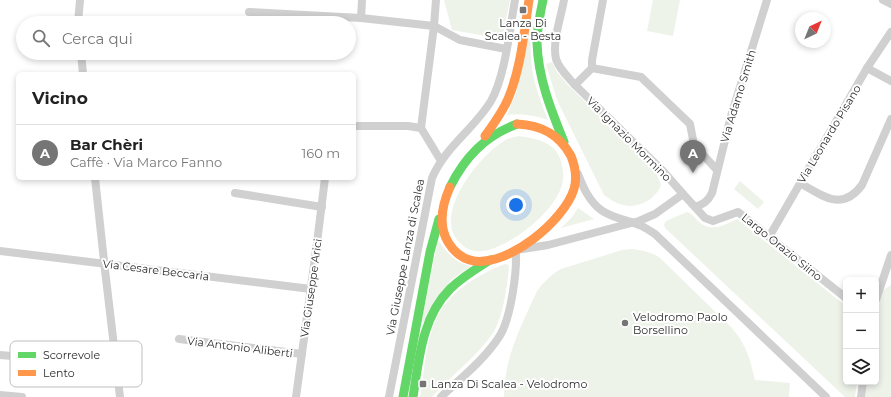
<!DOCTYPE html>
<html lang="it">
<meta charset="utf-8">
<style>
body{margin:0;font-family:Montserrat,sans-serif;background:#f2f2f2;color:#222}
.controls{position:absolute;right:12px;bottom:12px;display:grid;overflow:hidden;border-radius:6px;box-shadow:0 2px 6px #0003}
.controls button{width:36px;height:36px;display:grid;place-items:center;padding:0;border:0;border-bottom:1px solid #e0e0e0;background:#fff;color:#222;font:20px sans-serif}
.compass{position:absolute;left:795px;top:12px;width:36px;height:36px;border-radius:50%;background:#fff;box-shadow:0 2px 6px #0003;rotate:43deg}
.you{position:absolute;left:516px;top:205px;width:14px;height:14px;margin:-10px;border:3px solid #fff;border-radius:50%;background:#1a73e8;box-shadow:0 0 0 6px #1a73e833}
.badge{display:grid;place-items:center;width:26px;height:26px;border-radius:50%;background:#757575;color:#fff;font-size:13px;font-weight:700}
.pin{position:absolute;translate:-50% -33px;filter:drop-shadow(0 1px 2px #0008)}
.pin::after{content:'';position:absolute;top:21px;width:14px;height:12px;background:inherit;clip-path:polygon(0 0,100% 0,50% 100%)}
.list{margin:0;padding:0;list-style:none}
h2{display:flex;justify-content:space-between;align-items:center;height:52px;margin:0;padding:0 16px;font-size:17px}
h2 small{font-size:13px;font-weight:400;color:#767676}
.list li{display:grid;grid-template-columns:26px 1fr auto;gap:12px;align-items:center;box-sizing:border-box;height:56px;padding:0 16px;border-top:1px solid #e0e0e0}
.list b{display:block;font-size:15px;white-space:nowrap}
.list p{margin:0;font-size:13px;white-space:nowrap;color:#767676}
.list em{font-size:13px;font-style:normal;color:#767676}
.icon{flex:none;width:22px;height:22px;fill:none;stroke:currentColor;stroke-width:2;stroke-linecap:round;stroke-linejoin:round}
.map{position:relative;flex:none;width:891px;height:397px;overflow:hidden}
.search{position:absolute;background:#fff;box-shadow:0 2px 6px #0003;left:16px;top:16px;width:340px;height:44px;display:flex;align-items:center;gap:10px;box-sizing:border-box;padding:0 14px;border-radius:22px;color:#767676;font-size:15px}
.panel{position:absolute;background:#fff;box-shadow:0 2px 6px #0003;left:16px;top:72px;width:340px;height:108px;border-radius:6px}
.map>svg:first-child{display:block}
</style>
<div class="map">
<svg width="891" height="397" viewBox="0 0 891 397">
<rect width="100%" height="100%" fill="#fff"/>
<g fill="#eef3ea">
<path d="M 444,0 L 510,0 L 502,39 L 452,30 Z"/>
<path d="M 653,0 L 680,0 L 673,36 L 647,31 Z"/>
<path d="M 527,38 L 531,38 C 529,71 536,89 548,120 C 534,115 521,113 507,115 L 516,93 Z"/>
<path d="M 552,62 L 557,72 L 567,84 L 655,170 L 661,185 C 656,199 638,209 623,205 C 615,203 610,199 604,195 L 557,100 L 546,64 Z"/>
<path d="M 519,136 C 534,138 554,142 560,158 C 562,165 564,171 563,179 C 561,208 511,247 483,251 C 475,252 467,250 461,244 C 429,216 481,153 507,139 C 511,138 515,137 519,136 Z"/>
<path d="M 740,181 L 764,202 L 758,209 L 734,189 Z"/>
<path d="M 578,208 L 594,219 L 561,228 L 572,217 Z"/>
<path d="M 687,212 C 693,214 695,218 699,222 C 712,233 724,225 737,219 L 846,306 L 846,382 L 857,382 L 855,397 L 845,397 L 665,228 L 664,224 L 666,221 Z"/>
<path d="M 438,240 C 447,253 455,263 471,266 L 451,280 L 423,323 L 421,323 Z"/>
<path d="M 632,249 C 642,250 650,252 659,257 L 731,327 C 746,344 750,358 755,380 L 790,383 L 789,397 L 504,397 C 504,358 521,326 537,291 C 544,282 550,275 561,269 L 622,250 Z"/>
<path d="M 505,264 L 509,265 C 508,283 503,318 493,333 C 476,358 451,375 432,397 L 420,397 C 424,374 425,349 433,327 C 444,295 474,276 505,264 Z"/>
<path d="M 891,285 L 891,397 L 865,397 L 867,382 L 876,382 L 876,316 L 883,290 Z"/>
</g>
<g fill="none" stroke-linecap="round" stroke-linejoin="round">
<g stroke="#d0d0d0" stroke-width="8">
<path d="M 564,0 C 561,17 552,42 556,59 C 559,69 568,77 575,85 L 662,170 L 683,194"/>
<path d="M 603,0 L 592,60 L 592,68 L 641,77 L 690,124 L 694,145 L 717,170"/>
<path d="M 883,0 L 891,4"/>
<path d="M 249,12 L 361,18 L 434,26 L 460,40 L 506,49"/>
<path d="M 361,18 L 362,0"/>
<path d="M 78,23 L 80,0"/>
<path d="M 81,53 L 83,74"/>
<path d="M 867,68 L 891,81"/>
<path d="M 575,85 L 592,68"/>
<path d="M 354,126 L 408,126 L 421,128 L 441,161"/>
<path d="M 421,128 L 434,26 L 436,0"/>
<path d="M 578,174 C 583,187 589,201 601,210 C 612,218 627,220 639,225 C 645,227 650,231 655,234 L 826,397"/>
<path d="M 95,178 L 105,270 L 120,397"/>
<path d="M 800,183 C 823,196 842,212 862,185 L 891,119"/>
<path d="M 235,193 L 322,207"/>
<path d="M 695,207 L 705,218 L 713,221 L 738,212 L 846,298"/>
<path d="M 769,237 L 867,68 L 891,32"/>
<path d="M 0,251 L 311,289"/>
<path d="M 876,300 L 891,255"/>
<path d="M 179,339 L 302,354"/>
<path d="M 0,355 L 117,365"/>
<path d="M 0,395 L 22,397"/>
<path d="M 296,397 L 317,243 L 325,178"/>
<path d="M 389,397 L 432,178 C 445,147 474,129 491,101 C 505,77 510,28 515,0"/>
<path d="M 441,397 C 461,378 484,360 499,337 C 511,319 517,272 516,250 L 548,245 L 639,221 L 655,214 L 683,194 L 695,207 C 704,204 708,201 712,193 L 731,116 L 767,0"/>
<path d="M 861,397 L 863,382"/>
</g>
<g stroke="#63d668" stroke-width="9">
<path d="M 543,0 C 540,14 537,29 537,43 C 538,78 551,110 564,142"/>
<path d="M 450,187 C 465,157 485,136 517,124"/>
<path d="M 403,397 L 430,252 L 439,219"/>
<path d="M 413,397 C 419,359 422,317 450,289 C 462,277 476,269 490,260"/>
</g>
<g stroke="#ff974d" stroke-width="9">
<path d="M 485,136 C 493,125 502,113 508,99 C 521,68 524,33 529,0"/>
<path d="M 450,187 C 442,205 438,225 448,242 C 454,252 462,259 474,261 C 509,266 564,221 574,189 C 577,179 575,166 571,156 C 559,134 541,125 517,124"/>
</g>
</g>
<g fill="#757575" stroke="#fff" stroke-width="1.5">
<rect x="519" y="6" width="8" height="8" rx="2"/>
<circle cx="625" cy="323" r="4"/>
<rect x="419" y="380" width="8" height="8" rx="2"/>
</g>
<g text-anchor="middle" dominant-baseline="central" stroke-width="4" stroke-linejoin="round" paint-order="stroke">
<g font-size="11" fill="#2b2b2b" stroke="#fff" text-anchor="start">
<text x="523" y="23" text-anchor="middle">Lanza Di<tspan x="523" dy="13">Scalea - Besta</tspan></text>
<text x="633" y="317">Velodromo Paolo<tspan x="633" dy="13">Borsellino</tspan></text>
<text x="431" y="384">Lanza Di Scalea - Velodromo</text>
</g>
<g font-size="11" fill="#2b2b2b" stroke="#fff">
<text transform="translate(738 96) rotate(-73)">Via Adamo Smith</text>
<text transform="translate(829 134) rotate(-59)">Via Leonardo Pisano</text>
<text transform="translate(629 139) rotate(45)">Via Ignazio Mormino</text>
<text transform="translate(782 247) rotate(39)">Largo Orazio Siino</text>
<text transform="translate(405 257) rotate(-79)">Via Giuseppe Lanza di Scalea</text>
<text transform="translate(156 270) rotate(7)">Via Cesare Beccaria</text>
<text transform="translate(311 288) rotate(-82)">Via Giuseppe Arici</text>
<text transform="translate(240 347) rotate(7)">Via Antonio Aliberti</text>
</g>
</g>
<rect x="10" y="341" width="132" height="46" rx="6" fill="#fff" stroke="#bfbfbf" stroke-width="1"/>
<rect x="18" y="352" width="18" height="6" fill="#63d668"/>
<rect x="18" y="370" width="18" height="6" fill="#ff974d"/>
<g font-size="11" fill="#2b2b2b">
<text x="43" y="359">Scorrevole</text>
<text x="43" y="377">Lento</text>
</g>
</svg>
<div class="controls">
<button>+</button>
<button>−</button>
<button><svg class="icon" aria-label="layers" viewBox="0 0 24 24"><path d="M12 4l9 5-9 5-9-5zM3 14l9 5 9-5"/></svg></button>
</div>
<svg class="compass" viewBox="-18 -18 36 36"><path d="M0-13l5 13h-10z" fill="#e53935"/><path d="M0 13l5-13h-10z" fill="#767676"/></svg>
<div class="you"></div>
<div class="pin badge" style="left:693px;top:173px">A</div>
<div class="search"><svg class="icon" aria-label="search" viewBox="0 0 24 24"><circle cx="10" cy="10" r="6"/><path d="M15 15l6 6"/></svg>Cerca qui</div>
<section class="panel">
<h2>Vicino<small></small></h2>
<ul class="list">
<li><span class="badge">A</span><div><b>Bar Chèri</b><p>Caffè · Via Marco Fanno</p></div><em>160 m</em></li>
</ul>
</section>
</div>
